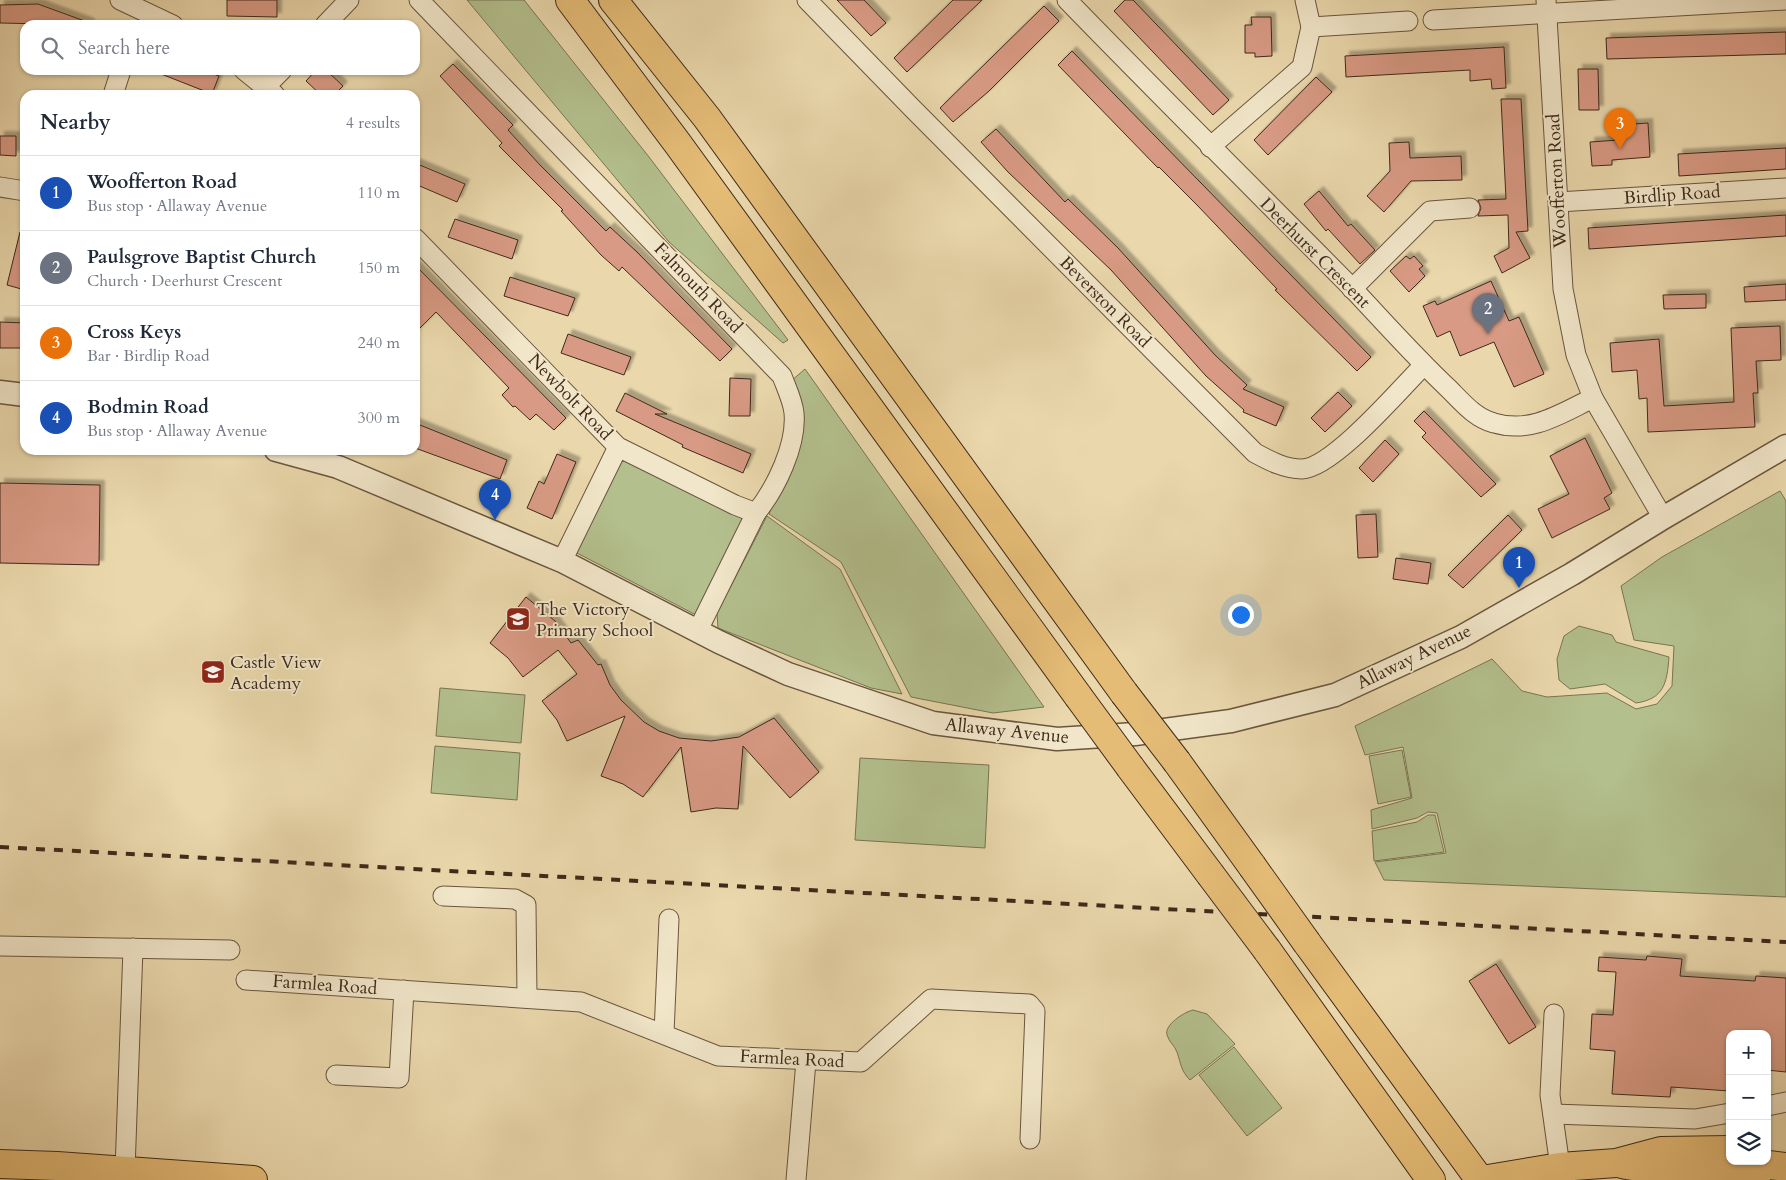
<!DOCTYPE html>
<meta charset="utf-8">
<style>
body{margin:0;font-family:Cardo,serif;background:#f2f2f3;color:#1f2937}
.controls{position:absolute;right:15px;bottom:15px;display:grid;overflow:hidden;border-radius:10px;box-shadow:0 1px 4px #0004}
.controls button{width:45px;height:45px;display:grid;place-items:center;padding:0;border:0;border-bottom:1px solid #e0e1e3;background:#fff;color:#1f2937;font:25px sans-serif}
.you{position:absolute;left:1240px;top:614px;width:18px;height:18px;margin:-12px;border:4px solid #fff;border-radius:50%;background:#1a73e8;box-shadow:0 0 0 8px #1a73e833}
.badge{display:grid;place-items:center;width:32px;height:32px;border-radius:50%;background:#8f2418;color:#fff;font-size:16px;font-weight:700}
.pin{position:absolute;translate:-50% -41px;filter:drop-shadow(0 1px 2px #0008)}
.pin::after{content:'';position:absolute;top:26px;width:18px;height:15px;background:inherit;clip-path:polygon(0 0,100% 0,50% 100%)}
.list{margin:0;padding:0;list-style:none}
h2{display:flex;justify-content:space-between;align-items:center;height:65px;margin:0;padding:0 20px;font-size:21px}
h2 small{font-size:16px;font-weight:400;color:#747a83}
.list li{display:grid;grid-template-columns:32px 1fr auto;gap:15px;align-items:center;box-sizing:border-box;height:75px;padding:0 20px;border-top:1px solid #e0e1e3}
.list b{display:block;font-size:19px;white-space:nowrap}
.list p{margin:0;font-size:16px;white-space:nowrap;color:#747a83}
.list em{font-size:16px;font-style:normal;color:#747a83}
.icon{flex:none;width:28px;height:28px;fill:none;stroke:currentColor;stroke-width:2;stroke-linecap:round;stroke-linejoin:round}
.map{position:relative;flex:none;width:1786px;height:1180px;overflow:hidden}
.search{position:absolute;background:#fff;box-shadow:0 1px 4px #0004;left:20px;top:20px;width:400px;height:55px;display:flex;align-items:center;gap:12px;box-sizing:border-box;padding:0 18px;border-radius:15px;color:#747a83;font-size:19px}
.panel{position:absolute;background:#fff;box-shadow:0 1px 4px #0004;left:20px;top:90px;width:400px;height:365px;border-radius:15px}
.map>svg:first-child{display:block}
</style>
<div class="map">
<svg width="1786" height="1180" viewBox="0 0 1786 1180">
<defs>
<filter id="shadow"><feDropShadow dx="4.5" dy="-4.5" stdDeviation="1" flood-color="#0004"/></filter>
</defs>
<rect width="100%" height="100%" fill="#ead8ac"/>
<filter id="stains"><feTurbulence type="fractalNoise" baseFrequency=".004" numOctaves="4"/><feColorMatrix values="0 0 0 0 .2 0 0 0 0 .09 0 0 0 0 .02 0 0 0 .5 -.17"/></filter>
<radialGradient id="worn" r=".72"><stop offset=".6" stop-color="#630" stop-opacity="0"/><stop offset="1" stop-color="#630" stop-opacity=".3"/></radialGradient>
<g fill="#b3bf8d" stroke="#797454">
<path d="M 467,0 L 524,0 L 649,157 L 788,340 L 783,343 L 669,242 Z"/>
<path d="M 805,369 L 1044,707 L 993,713 L 911,697 L 841,562 L 769,514 L 796,451 L 790,382 Z"/>
<path d="M 630,460 L 745,519 L 698,616 L 575,552 L 621,462 Z"/>
<path d="M 1780,491 L 1786,501 L 1786,897 L 1384,880 L 1375,862 L 1446,853 L 1437,813 L 1428,812 L 1417,818 L 1372,829 L 1371,810 L 1412,798 L 1403,747 L 1365,755 L 1355,726 L 1492,659 L 1522,691 L 1547,697 L 1607,693 L 1636,709 L 1657,704 L 1672,686 L 1674,646 L 1634,640 L 1621,586 L 1662,557 Z"/>
<path d="M 767,516 L 840,569 L 902,694 L 871,688 L 718,628 L 717,613 Z"/>
<path d="M 1579,626 L 1612,635 L 1616,642 L 1669,657 C 1667,683 1664,699 1636,703 L 1605,684 L 1570,689 L 1559,680 L 1557,659 L 1564,636 Z"/>
<path d="M 440,688 L 525,695 L 521,743 L 436,736 Z"/>
<path d="M 435,746 L 520,753 L 517,800 L 431,793 Z"/>
<path d="M 1402,750 L 1411,797 L 1378,804 L 1369,756 Z"/>
<path d="M 860,758 L 989,765 L 985,848 L 855,840 Z"/>
<path d="M 1428,815 L 1435,815 L 1444,852 L 1374,861 L 1372,831 L 1417,822 Z"/>
<path d="M 1193,1010 L 1207,1014 L 1235,1044 L 1190,1080 C 1181,1071 1181,1064 1177,1052 C 1175,1046 1169,1042 1167,1035 C 1164,1025 1184,1012 1193,1010 Z"/>
<path d="M 1234,1047 L 1282,1108 L 1247,1136 L 1199,1075 Z"/>
</g>
<g fill="#d89a84" stroke="#3f291a" filter="url(#shadow)">
<path d="M 227,0 L 277,0 L 277,17 L 227,16 Z"/>
<path d="M 837,0 L 864,0 L 886,23 L 871,36 Z"/>
<path d="M 953,0 L 982,0 L 907,72 L 894,58 Z"/>
<path d="M 1125,0 L 1133,0 L 1229,100 L 1213,115 L 1114,11 Z"/>
<path d="M 38,4 L 90,23 L 90,25 L 0,23 L 0,5 Z"/>
<path d="M 1044,6 L 1059,21 L 989,91 L 953,122 L 940,108 Z"/>
<path d="M 1251,17 L 1271,17 L 1272,56 L 1255,57 L 1255,53 L 1245,53 L 1245,25 L 1252,25 Z"/>
<path d="M 1786,32 L 1786,54 L 1607,59 L 1606,38 Z"/>
<path d="M 1504,47 L 1506,88 L 1492,89 L 1491,79 L 1470,81 L 1470,70 L 1346,77 L 1345,56 Z"/>
<path d="M 1072,51 L 1371,357 L 1357,371 L 1275,290 L 1277,289 L 1197,205 L 1159,167 L 1158,168 L 1058,65 Z"/>
<path d="M 453,64 L 513,125 L 508,130 L 540,165 L 606,231 L 610,227 L 637,252 L 732,349 L 720,361 L 622,267 L 619,271 L 601,255 L 561,211 L 563,210 L 499,146 L 502,143 L 440,76 Z"/>
<path d="M 1578,69 L 1598,69 L 1599,110 L 1579,110 Z"/>
<path d="M 151,70 L 203,70 L 219,76 L 212,94 Z"/>
<path d="M 316,70 L 326,70 L 343,86 L 334,95 L 321,95 L 306,81 Z"/>
<path d="M 1316,77 L 1332,92 L 1268,155 L 1254,140 Z"/>
<path d="M 1501,99 L 1521,99 L 1528,231 L 1516,232 L 1530,258 L 1502,273 L 1494,256 L 1509,248 L 1508,215 L 1478,216 L 1481,208 L 1478,200 L 1506,199 Z"/>
<path d="M 1648,123 L 1650,157 L 1612,160 L 1612,165 L 1592,166 L 1590,142 L 1618,140 L 1618,125 Z"/>
<path d="M 996,129 L 1065,202 L 1068,199 L 1118,248 L 1215,355 L 1247,385 L 1243,389 L 1284,407 L 1276,426 L 1243,412 L 1244,410 L 1206,376 L 1111,270 L 1008,172 L 981,142 Z"/>
<path d="M 0,136 L 16,136 L 16,156 L 0,155 Z"/>
<path d="M 1409,142 L 1410,158 L 1461,156 L 1462,180 L 1411,181 L 1384,212 L 1367,196 L 1390,171 L 1389,143 Z"/>
<path d="M 1786,148 L 1786,169 L 1679,176 L 1678,154 Z"/>
<path d="M 415,163 L 465,184 L 457,202 L 415,184 Z"/>
<path d="M 1319,191 L 1348,226 L 1351,224 L 1375,250 L 1360,264 L 1328,229 L 1326,231 L 1304,204 Z"/>
<path d="M 1786,215 L 1786,236 L 1589,249 L 1588,228 Z"/>
<path d="M 455,219 L 518,240 L 512,259 L 448,237 Z"/>
<path d="M 20,232 L 25,232 L 25,290 L 7,285 Z"/>
<path d="M 1406,256 L 1410,259 L 1414,256 L 1423,266 L 1419,269 L 1425,276 L 1409,292 L 1390,271 Z"/>
<path d="M 415,265 L 566,418 L 554,430 L 536,414 L 530,420 L 515,406 L 513,407 L 502,395 L 509,388 L 436,312 L 415,333 Z"/>
<path d="M 510,277 L 575,298 L 568,316 L 504,296 Z"/>
<path d="M 1491,281 L 1509,321 L 1519,317 L 1544,374 L 1514,387 L 1494,342 L 1460,356 L 1450,331 L 1437,337 L 1423,306 L 1435,301 L 1437,305 Z"/>
<path d="M 1786,284 L 1786,300 L 1745,302 L 1744,287 Z"/>
<path d="M 1706,294 L 1706,308 L 1664,309 L 1663,295 Z"/>
<path d="M 0,322 L 25,323 L 25,348 L 0,348 Z"/>
<path d="M 1780,326 L 1781,360 L 1756,361 L 1758,393 L 1753,393 L 1755,427 L 1648,432 L 1647,398 L 1639,399 L 1637,370 L 1612,372 L 1610,343 L 1659,339 L 1664,406 L 1734,402 L 1731,328 Z"/>
<path d="M 568,334 L 631,357 L 624,375 L 561,353 Z"/>
<path d="M 730,378 L 751,379 L 750,416 L 729,416 Z"/>
<path d="M 1338,392 L 1352,406 L 1325,432 L 1311,418 Z"/>
<path d="M 625,393 L 667,414 L 655,414 L 751,454 L 743,473 L 682,447 L 683,445 L 616,411 Z"/>
<path d="M 1424,411 L 1496,484 L 1481,497 L 1422,437 L 1426,433 L 1414,421 Z"/>
<path d="M 415,423 L 507,460 L 500,479 L 415,448 Z"/>
<path d="M 1585,438 L 1612,493 L 1604,498 L 1610,509 L 1552,538 L 1538,509 L 1569,494 L 1550,456 Z"/>
<path d="M 1385,440 L 1399,454 L 1373,482 L 1359,468 Z"/>
<path d="M 557,454 L 576,462 L 552,519 L 527,508 L 539,481 L 544,484 Z"/>
<path d="M 0,483 L 100,485 L 99,565 L 0,563 Z"/>
<path d="M 1376,514 L 1378,557 L 1358,558 L 1356,515 Z"/>
<path d="M 1508,515 L 1522,530 L 1463,588 L 1448,575 Z"/>
<path d="M 1396,558 L 1431,563 L 1428,584 L 1393,579 Z"/>
<path d="M 526,597 L 555,621 L 571,643 L 578,640 L 598,665 L 601,664 L 610,685 L 621,700 L 644,722 L 659,731 L 679,738 L 711,741 L 739,737 L 774,718 L 819,772 L 790,798 L 743,746 L 738,809 L 716,808 L 691,812 L 681,747 L 643,797 L 623,784 L 601,776 L 625,716 L 567,741 L 557,720 L 542,701 L 577,674 L 558,650 L 523,677 L 508,658 L 490,643 Z"/>
<path d="M 1647,956 L 1682,959 L 1680,976 L 1755,981 L 1756,976 L 1786,978 L 1786,1072 L 1767,1070 L 1767,1034 L 1730,1034 L 1730,1091 L 1671,1087 L 1670,1097 L 1612,1094 L 1615,1051 L 1590,1049 L 1592,1014 L 1613,1015 L 1616,972 L 1598,971 L 1599,957 L 1646,960 Z"/>
<path d="M 1496,964 L 1536,1027 L 1509,1044 L 1469,981 Z"/>
</g>
<g fill="none" stroke-linecap="round" stroke-linejoin="round">
<defs>
<g id="minor">
<path d="M 120,0 L 173,25"/>
<path d="M 419,0 L 782,376 C 786,387 793,401 794,413 C 797,445 776,488 756,513 L 698,630"/>
<path d="M 807,0 L 913,109 L 1255,453 C 1270,461 1285,469 1302,469 C 1333,468 1401,388 1424,365"/>
<path d="M 1067,0 C 1161,97 1257,192 1352,288 C 1384,322 1415,357 1449,389 C 1462,402 1475,418 1494,423 C 1531,434 1560,414 1593,398"/>
<path d="M 1546,0 L 1563,289 L 1576,355 L 1593,398 L 1663,518"/>
<path d="M 1433,20 L 1786,0"/>
<path d="M 325,25 L 349,0"/>
<path d="M 1311,27 L 1408,21"/>
<path d="M 244,70 L 275,95"/>
<path d="M 266,86 L 282,70"/>
<path d="M 113,95 L 121,70"/>
<path d="M 1210,147 L 1302,67 L 1311,27 L 1305,0"/>
<path d="M 0,187 L 25,191"/>
<path d="M 1558,202 L 1786,188"/>
<path d="M 415,238 L 618,447 L 735,505 L 756,513"/>
<path d="M 1352,289 L 1430,211 L 1470,208"/>
<path d="M 562,561 L 618,447"/>
<path d="M 443,896 L 515,899 L 526,905 L 527,998"/>
<path d="M 0,946 L 230,950"/>
<path d="M 246,980 L 581,1002 L 718,1056 L 861,1062 L 931,999 L 1029,1004 L 1035,1011 L 1030,1139"/>
<path d="M 1554,1014 L 1550,1095 L 1560,1167"/>
<path d="M 664,1033 L 669,919"/>
<path d="M 336,1075 L 399,1078 L 404,990"/>
<path d="M 1767,1106 L 1786,1102"/>
<path d="M 1553,1114 L 1695,1119 L 1730,1113"/>
<path d="M 125,1170 L 133,948"/>
<path d="M 796,1180 L 806,1061"/>
</g>
<g id="tertiary">
<path d="M 0,392 L 25,395"/>
<path d="M 276,450 L 338,467 L 562,561 L 719,642 L 788,674 L 933,723 L 1057,739 L 1135,734 L 1231,721 L 1335,695 L 1461,637 L 1572,574 L 1663,518 L 1786,446"/>
</g>
<g id="primary">
<path d="M 1737,1161 L 1786,1167"/>
<path d="M 0,1164 L 57,1166 L 253,1180"/>
<path d="M 1622,1164 C 1667,1173 1711,1173 1756,1180"/>
<path d="M 1482,1180 L 1560,1167 L 1616,1163 L 1661,1151 L 1730,1150"/>
</g>
<g id="motorway">
<path d="M 570,0 L 678,144 L 1078,696"/>
<path d="M 613,0 L 707,118 L 1124,693"/>
<path d="M 1177,762 L 1252,866"/>
<path d="M 1130,767 L 1210,874"/>
<path d="M 1307,943 L 1480,1180"/>
<path d="M 1267,950 L 1431,1180"/>
</g>
</defs>
<use href="#minor" stroke="#6a553e" stroke-width="21"/>
<use href="#tertiary" stroke="#6a553e" stroke-width="25"/>
<use href="#primary" stroke="#3f291a" stroke-width="30"/>
<use href="#motorway" stroke="#3f291a" stroke-width="30"/>
<use href="#minor" stroke="#f1e6c9" stroke-width="19"/>
<use href="#tertiary" stroke="#f1e6c9" stroke-width="22"/>
<use href="#primary" stroke="#e5bc76" stroke-width="28"/>
<use href="#motorway" stroke="#e5bc76" stroke-width="28"/>
<path stroke="#3f291a" stroke-width="4" stroke-dasharray="9 9" stroke-linecap="butt" d="M 0,847 L 1786,942"/>
<defs>
<g id="motorway-bridge">
<path d="M 1124,693 L 1177,762"/>
<path d="M 1078,696 L 1130,767"/>
<path d="M 1252,866 L 1307,943"/>
<path d="M 1210,874 L 1267,950"/>
</g>
</defs>
<use href="#motorway-bridge" stroke="#3f291a" stroke-width="30" stroke-linecap="butt"/>
<use href="#motorway-bridge" stroke="#e5bc76" stroke-width="28"/>
</g>
<defs>
<symbol id="school-square" viewBox="-11 -11 22 22"><rect x="-9" y="-9" width="18" height="18" rx="4" fill="#8f2418" stroke="#f1e6c9"/><path d="M0-5L7-2L0 1L-7-2ZM-4 1L0 2.5L4 1V4Q0 6-4 4Z" fill="#fff"/></symbol>
</defs>
<g fill-rule="evenodd">
<use href="#school-square" x="504" y="605" width="28" height="28"/>
<use href="#school-square" x="199" y="658" width="28" height="28"/>
</g>
<g text-anchor="middle" dominant-baseline="central" stroke-width="4" stroke-linejoin="round" paint-order="stroke">
<g font-size="18" fill="#3f291a" stroke="#f1e6c9">
<text transform="translate(1557 181) rotate(-93)">Woofferton Road</text>
<text transform="translate(1672 195) rotate(-4)">Birdlip Road</text>
<text transform="translate(1315 253) rotate(45)">Deerhurst Crescent</text>
<text transform="translate(698 288) rotate(46)">Falmouth Road</text>
<text transform="translate(1105 302) rotate(45)">Beverston Road</text>
<text transform="translate(570 397) rotate(46)">Newbolt Road</text>
<text transform="translate(1414 657) rotate(-26)">Allaway Avenue</text>
<text transform="translate(1007 731) rotate(6)">Allaway Avenue</text>
<text transform="translate(325 985) rotate(4)">Farmlea Road</text>
<text transform="translate(792 1059) rotate(3)">Farmlea Road</text>
</g>
<g font-size="18" fill="#3f291a" stroke="#f1e6c9" text-anchor="start">
<text x="536" y="609">The Victory<tspan x="536" dy="21">Primary School</tspan></text>
<text x="230" y="662">Castle View<tspan x="230" dy="21">Academy</tspan></text>
</g>
</g>
<rect width="100%" height="100%" filter="url(#stains)"/>
<rect width="100%" height="100%" fill="url(#worn)"/>
</svg>
<div class="controls">
<button>+</button>
<button>−</button>
<button><svg class="icon" aria-label="layers" viewBox="0 0 24 24"><path d="M12 4l9 5-9 5-9-5zM3 14l9 5 9-5"/></svg></button>
</div>
<div class="you"></div>
<div class="pin badge" style="left:1519px;top:588px;background:#1a4fb4">1</div>
<div class="pin badge" style="left:1488px;top:334px;background:#6b7280">2</div>
<div class="pin badge" style="left:1620px;top:149px;background:#e8710a">3</div>
<div class="pin badge" style="left:495px;top:520px;background:#1a4fb4">4</div>
<div class="search"><svg class="icon" aria-label="search" viewBox="0 0 24 24"><circle cx="10" cy="10" r="6"/><path d="M15 15l6 6"/></svg>Search here</div>
<section class="panel">
<h2>Nearby<small>4 results</small></h2>
<ul class="list">
<li><span class="badge" style="background:#1a4fb4">1</span><div><b>Woofferton Road</b><p>Bus stop · Allaway Avenue</p></div><em>110 m</em></li>
<li><span class="badge" style="background:#6b7280">2</span><div><b>Paulsgrove Baptist Church</b><p>Church · Deerhurst Crescent</p></div><em>150 m</em></li>
<li><span class="badge" style="background:#e8710a">3</span><div><b>Cross Keys</b><p>Bar · Birdlip Road</p></div><em>240 m</em></li>
<li><span class="badge" style="background:#1a4fb4">4</span><div><b>Bodmin Road</b><p>Bus stop · Allaway Avenue</p></div><em>300 m</em></li>
</ul>
</section>
</div>
